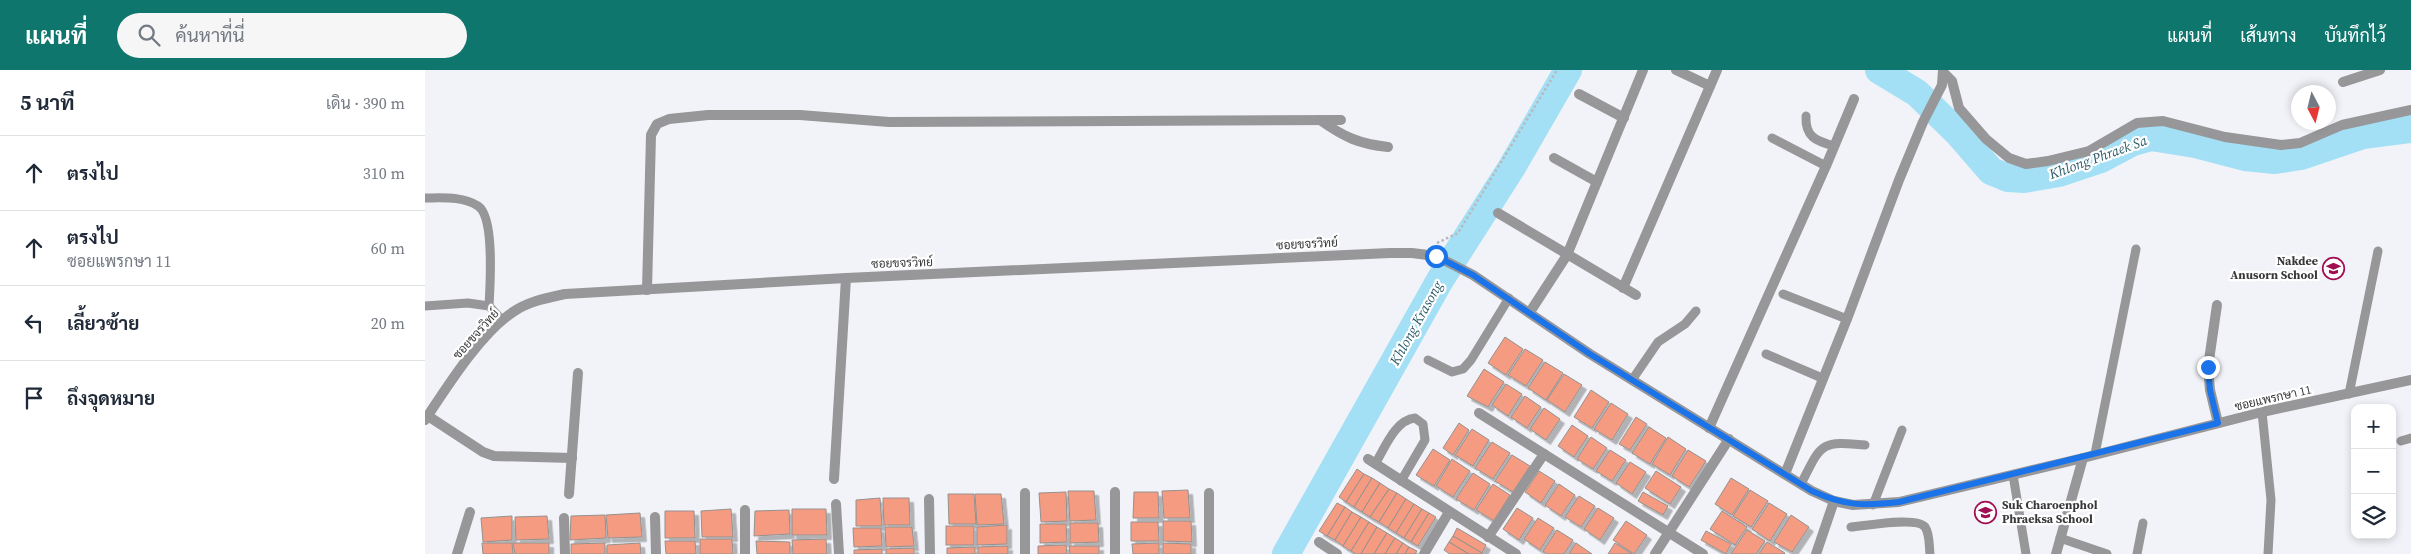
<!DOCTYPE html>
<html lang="th">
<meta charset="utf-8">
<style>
body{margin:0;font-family:"Source Serif 4",Sarabun,serif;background:#f6f6f7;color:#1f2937}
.controls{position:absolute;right:15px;bottom:15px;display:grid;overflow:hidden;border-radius:10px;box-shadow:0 2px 8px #0003}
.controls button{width:45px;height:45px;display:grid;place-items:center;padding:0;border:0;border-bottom:1px solid #e0e1e3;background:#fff;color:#1f2937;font:25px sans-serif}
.compass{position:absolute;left:1866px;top:15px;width:45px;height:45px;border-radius:50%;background:#fff;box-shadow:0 2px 8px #0003;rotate:173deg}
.stop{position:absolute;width:15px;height:15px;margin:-11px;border:4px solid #1a73e8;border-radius:50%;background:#fff}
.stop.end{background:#1a73e8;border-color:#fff;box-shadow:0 1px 5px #0008}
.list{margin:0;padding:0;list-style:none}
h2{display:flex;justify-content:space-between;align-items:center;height:65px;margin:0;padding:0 20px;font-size:21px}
h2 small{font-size:16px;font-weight:400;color:#747a83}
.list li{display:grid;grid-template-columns:32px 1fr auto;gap:15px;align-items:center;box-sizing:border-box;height:75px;padding:0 20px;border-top:1px solid #e0e1e3}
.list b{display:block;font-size:19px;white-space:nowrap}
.list p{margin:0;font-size:16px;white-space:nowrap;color:#747a83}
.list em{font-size:16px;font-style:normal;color:#747a83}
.icon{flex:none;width:28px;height:28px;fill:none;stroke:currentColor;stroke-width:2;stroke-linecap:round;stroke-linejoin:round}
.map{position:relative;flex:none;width:1986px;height:484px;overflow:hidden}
header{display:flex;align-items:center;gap:30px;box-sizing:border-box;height:70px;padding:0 25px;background:#0f766e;color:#fff}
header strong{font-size:24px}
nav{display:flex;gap:28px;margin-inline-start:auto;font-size:18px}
.search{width:350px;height:45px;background:#f6f6f7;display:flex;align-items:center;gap:12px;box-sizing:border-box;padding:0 18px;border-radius:28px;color:#747a83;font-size:19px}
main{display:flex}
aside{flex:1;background:#fff}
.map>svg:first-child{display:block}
</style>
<header>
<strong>แผนที่</strong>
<div class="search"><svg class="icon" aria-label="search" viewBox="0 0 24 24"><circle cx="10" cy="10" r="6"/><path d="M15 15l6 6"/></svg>ค้นหาที่นี่</div>
<nav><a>แผนที่</a><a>เส้นทาง</a><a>บันทึกไว้</a></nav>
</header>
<main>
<aside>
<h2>5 นาที<small>เดิน · 390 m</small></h2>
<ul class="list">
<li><svg class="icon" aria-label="ahead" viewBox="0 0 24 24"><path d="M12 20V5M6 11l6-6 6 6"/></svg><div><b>ตรงไป</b></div><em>310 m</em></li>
<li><svg class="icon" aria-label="ahead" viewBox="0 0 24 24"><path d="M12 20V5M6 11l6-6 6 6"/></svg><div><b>ตรงไป</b><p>ซอยแพรกษา 11</p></div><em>60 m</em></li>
<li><svg class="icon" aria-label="left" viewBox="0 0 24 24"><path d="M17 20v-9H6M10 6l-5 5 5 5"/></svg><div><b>เลี้ยวซ้าย</b></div><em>20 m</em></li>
<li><svg class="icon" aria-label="arrive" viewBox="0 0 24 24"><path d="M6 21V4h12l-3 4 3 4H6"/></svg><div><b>ถึงจุดหมาย</b></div></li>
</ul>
</aside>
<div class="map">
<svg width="1986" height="484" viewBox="0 0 1986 484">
<defs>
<filter id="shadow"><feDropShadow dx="4.5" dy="4.5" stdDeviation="0" flood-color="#0004"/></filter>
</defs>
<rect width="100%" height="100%" fill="#f2f3f8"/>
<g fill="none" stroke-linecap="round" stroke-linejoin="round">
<g stroke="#a3e0f5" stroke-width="28">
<path d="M 1454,0 L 1492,23 L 1534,64 L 1566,101 L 1583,108 L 1599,109 L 1634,103 L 1676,89 L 1708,72 L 1726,67 L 1770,74 L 1820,87 L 1850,90 L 1876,86 L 1938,65 L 1986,59"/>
<path d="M 861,484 L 1015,210 L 1087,97 L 1143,0"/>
</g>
</g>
<g fill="#f49b81" stroke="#95918f" filter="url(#shadow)">
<path d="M 1080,267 L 1098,279 L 1081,305 L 1063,293 Z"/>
<path d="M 1100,279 L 1118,290 L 1101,316 L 1083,305 Z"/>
<path d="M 1120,292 L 1138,303 L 1121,330 L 1103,318 Z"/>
<path d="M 1059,299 L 1079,312 L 1063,337 L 1042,326 Z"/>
<path d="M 1139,304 L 1157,315 L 1140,342 L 1122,330 Z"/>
<path d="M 1081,314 L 1097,324 L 1083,346 L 1067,335 Z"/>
<path d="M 1166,320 L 1184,332 L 1167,358 L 1149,347 Z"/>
<path d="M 1100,326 L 1116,337 L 1102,358 L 1086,347 Z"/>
<path d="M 1186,333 L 1203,344 L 1187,370 L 1169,359 Z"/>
<path d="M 1119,338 L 1135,349 L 1121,370 L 1105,359 Z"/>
<path d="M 1211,347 L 1222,354 L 1205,380 L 1194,374 Z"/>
<path d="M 1034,353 L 1044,360 L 1028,385 L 1018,378 Z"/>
<path d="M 1147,355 L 1163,366 L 1149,387 L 1133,376 Z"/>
<path d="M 1224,357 L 1241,368 L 1225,394 L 1207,383 Z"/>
<path d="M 1047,359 L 1064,370 L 1048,396 L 1030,385 Z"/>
<path d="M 1166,367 L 1182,378 L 1168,399 L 1152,389 Z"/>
<path d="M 1243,367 L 1261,379 L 1245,405 L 1227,394 Z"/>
<path d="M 1067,372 L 1085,383 L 1068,409 L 1050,398 Z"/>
<path d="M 1008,379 L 1025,390 L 1009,416 L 991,405 Z"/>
<path d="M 1185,380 L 1201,390 L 1187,411 L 1171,401 Z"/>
<path d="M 1263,380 L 1281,391 L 1264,417 L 1247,406 Z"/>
<path d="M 1087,385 L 1105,396 L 1088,422 L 1070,411 Z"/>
<path d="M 1027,389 L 1045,401 L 1028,427 L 1011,416 Z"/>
<path d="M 1205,392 L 1221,402 L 1207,424 L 1191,413 Z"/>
<path d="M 932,399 L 939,404 L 921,432 L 914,427 Z"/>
<path d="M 1114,401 L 1130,411 L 1116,433 L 1100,422 Z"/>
<path d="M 1231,401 L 1256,417 L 1245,434 L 1220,418 Z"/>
<path d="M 1048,403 L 1065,414 L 1049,440 L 1031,429 Z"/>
<path d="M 939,404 L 947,408 L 929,437 L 921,432 Z"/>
<path d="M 947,408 L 955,413 L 937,442 L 929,437 Z"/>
<path d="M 1306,408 L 1324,419 L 1307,445 L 1290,434 Z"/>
<path d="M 955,413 L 964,419 L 945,447 L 937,442 Z"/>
<path d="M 1068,414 L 1085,425 L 1069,451 L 1051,440 Z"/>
<path d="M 1134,414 L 1150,425 L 1136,446 L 1120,435 Z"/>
<path d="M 964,419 L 972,423 L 954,452 L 945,447 Z"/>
<path d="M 763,420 L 765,448 L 739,448 L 737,421 Z"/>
<path d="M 1325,420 L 1343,431 L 1326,457 L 1308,446 Z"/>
<path d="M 643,421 L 669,421 L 671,450 L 645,451 Z"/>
<path d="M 641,422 L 642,451 L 616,452 L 614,423 Z"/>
<path d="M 709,422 L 733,422 L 734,448 L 708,448 Z"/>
<path d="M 1218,422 L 1243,436 L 1238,445 L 1213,431 Z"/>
<path d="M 972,423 L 981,429 L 963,458 L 954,452 Z"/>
<path d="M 523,424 L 549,424 L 551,454 L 524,454 Z"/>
<path d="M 550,424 L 576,424 L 579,454 L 552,455 Z"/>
<path d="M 1154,426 L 1170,436 L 1156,457 L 1140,447 Z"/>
<path d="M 455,428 L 457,456 L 431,456 L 431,430 Z"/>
<path d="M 458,428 L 484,428 L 485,455 L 459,455 Z"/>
<path d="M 981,429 L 989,434 L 971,463 L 963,458 Z"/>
<path d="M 912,433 L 920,437 L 902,466 L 894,461 Z"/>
<path d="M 1344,433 L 1362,444 L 1345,471 L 1327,459 Z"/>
<path d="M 989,434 L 997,439 L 979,468 L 971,463 Z"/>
<path d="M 920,437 L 927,442 L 910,470 L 902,466 Z"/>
<path d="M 1092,438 L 1108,448 L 1094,470 L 1078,459 Z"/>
<path d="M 1173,438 L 1189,448 L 1175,470 L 1159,459 Z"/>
<path d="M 306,439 L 308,467 L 277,467 L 276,441 Z"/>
<path d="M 367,439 L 401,439 L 402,465 L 367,465 Z"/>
<path d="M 997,439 L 1004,443 L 986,472 L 979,468 Z"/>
<path d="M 364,440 L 365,464 L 329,466 L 330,441 Z"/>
<path d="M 240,441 L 269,441 L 270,468 L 240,468 Z"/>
<path d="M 1297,441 L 1322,457 L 1310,475 L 1285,459 Z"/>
<path d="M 927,442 L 936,447 L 918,476 L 910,470 Z"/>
<path d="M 215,443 L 217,467 L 183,468 L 181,445 Z"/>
<path d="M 1004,443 L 1011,447 L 993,476 L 986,472 Z"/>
<path d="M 180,445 L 181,468 L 145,470 L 146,446 Z"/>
<path d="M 1366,445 L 1384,457 L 1367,482 L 1349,472 Z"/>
<path d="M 87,446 L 87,470 L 58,472 L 56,448 Z"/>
<path d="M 122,446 L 124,469 L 91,470 L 90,447 Z"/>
<path d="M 936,447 L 944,452 L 926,481 L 918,476 Z"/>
<path d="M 1113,448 L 1129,458 L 1115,480 L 1099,469 Z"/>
<path d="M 738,451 L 766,451 L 767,472 L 738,471 Z"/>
<path d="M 1201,451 L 1222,465 L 1209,484 L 1188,470 Z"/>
<path d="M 706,452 L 733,452 L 734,471 L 706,471 Z"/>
<path d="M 944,452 L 952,457 L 936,484 L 931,484 L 926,481 Z"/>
<path d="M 645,453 L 673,453 L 674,472 L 645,473 Z"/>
<path d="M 615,454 L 641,454 L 642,472 L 615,473 Z"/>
<path d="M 582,455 L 582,474 L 552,475 L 552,457 Z"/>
<rect x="521" y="456" width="28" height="19"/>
<path d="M 460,457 L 487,457 L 489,476 L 461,477 Z"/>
<path d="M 952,457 L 962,463 L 949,484 L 936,484 Z"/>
<path d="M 428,458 L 456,458 L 457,476 L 429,477 Z"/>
<path d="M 1032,458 L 1061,475 L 1057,483 L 1028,466 Z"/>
<path d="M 1132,460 L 1148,470 L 1139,484 L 1122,484 L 1118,481 Z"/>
<path d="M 1322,460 L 1340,471 L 1331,484 L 1306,484 Z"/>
<path d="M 1281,461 L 1306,474 L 1301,484 L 1276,470 Z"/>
<path d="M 962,463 L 970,468 L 960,484 L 949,484 Z"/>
<path d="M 1028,466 L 1057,483 L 1057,484 L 1044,484 L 1024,472 Z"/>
<path d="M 970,468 L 978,473 L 971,484 L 960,484 Z"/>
<path d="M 275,469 L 307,469 L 308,484 L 275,484 Z"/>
<path d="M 401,469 L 402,484 L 368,484 L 367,470 Z"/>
<path d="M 240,471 L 270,471 L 271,484 L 241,484 Z"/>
<path d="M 331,471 L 365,472 L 365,484 L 332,484 Z"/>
<path d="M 1024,472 L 1042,483 L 1044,484 L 1025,484 L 1019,480 Z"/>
<path d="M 1342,472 L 1360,483 L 1359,484 L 1334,484 Z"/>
<path d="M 57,473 L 87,473 L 88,484 L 58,484 Z"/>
<path d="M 88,473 L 124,473 L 124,484 L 90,484 Z"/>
<path d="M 180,473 L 180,484 L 146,484 L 146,474 Z"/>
<path d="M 215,473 L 216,484 L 182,484 L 182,475 Z"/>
<path d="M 734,473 L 734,484 L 708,484 L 707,474 Z"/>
<path d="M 738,473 L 766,474 L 766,484 L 738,484 Z"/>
<path d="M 978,473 L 984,477 L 980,484 L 971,484 Z"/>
<path d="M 1151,473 L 1167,484 L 1144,484 Z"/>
<path d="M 1190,473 L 1207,484 L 1183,484 Z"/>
<path d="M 641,475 L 642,484 L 613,484 L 613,476 Z"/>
<path d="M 583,476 L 583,484 L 553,484 L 553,477 Z"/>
<path d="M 644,476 L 674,476 L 674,484 L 645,484 Z"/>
<path d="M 550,477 L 550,484 L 522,484 L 522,478 Z"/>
<path d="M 984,477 L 992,481 L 990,484 L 980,484 Z"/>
<path d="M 489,478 L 489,484 L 461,484 L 461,479 Z"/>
<path d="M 457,479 L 457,484 L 429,484 L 429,480 Z"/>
</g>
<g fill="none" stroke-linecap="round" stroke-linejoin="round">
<path stroke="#b8b9bd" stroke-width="2.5" stroke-dasharray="2.5 2.5" stroke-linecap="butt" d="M 1012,173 L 1033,163 L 1132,0"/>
<g stroke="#979799" stroke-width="9">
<path d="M 1381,46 C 1380,67 1391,71 1409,76"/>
<path d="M 1347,68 L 1401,96"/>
<path d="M 0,128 C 17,128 38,126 53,136 C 70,147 65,216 64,236"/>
<path d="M 1358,224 L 1422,249"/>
<path d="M 0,236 L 43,233 L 64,236 L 77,250"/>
<path d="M 1341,284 L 1397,308"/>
<path d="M 1003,290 L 1027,302 L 1038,299 L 1046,290 L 1084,228"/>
<path d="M 1207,310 L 1233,272 L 1260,254 L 1271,241"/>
<path d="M 1924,324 L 1953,181"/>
<path d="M 1837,342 L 1846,430 L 1843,484"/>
<path d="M 1976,371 L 1986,368"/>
<path d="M 1670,384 L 1711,179"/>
<path d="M 950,394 C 960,378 970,350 990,348 L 998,354 L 1000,370 L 976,411"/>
<path d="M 1588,405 L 1601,484"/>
<path d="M 1376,414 C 1396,375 1394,370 1440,375"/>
<path d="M 1448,435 L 1477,360"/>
<path d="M 1426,457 C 1440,456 1492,446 1500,457 C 1505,464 1504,476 1505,484"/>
<path d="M 1635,468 L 1682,484"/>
<path d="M 1712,484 L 1718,453"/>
</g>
<g stroke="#979799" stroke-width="10">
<path d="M 1251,0 L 1285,16"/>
<path d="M 1518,2 L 1527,11 L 1534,38 L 1561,69 L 1584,88 L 1601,94 L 1623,91 L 1664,81 L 1712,53 L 1738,51 L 1800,67 L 1856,75 L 1875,73 L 1917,55 L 1986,40"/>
<path d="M 1918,12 L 1955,0"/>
<path d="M 1154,24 L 1199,48"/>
<path d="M 895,50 C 919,67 934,74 963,77"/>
<path d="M 1129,88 L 1172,112"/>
<path d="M 1073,143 L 1211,225"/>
<path d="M 1198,218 L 1292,0"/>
<path d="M 222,220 L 226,65 L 232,54 L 244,49 L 283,45 L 375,45 L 464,52 L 916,50"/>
<path d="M 1792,235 L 1783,297 L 1785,320 L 1793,353"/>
<path d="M 1105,242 L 1142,185 L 1218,0"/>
<path d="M 1054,343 L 1278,484"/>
<path d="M 3,346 L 58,382 L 69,386 L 147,388"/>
<path d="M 1284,358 L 1401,96 L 1429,29"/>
<path d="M 943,389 L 1091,484"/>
<path d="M 1360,404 L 1422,249 L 1474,110 L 1498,52 L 1517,15 L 1518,0"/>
<path d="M 409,409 L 421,208"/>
<path d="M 600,423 L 600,484"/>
<path d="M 784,423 L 784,484"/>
<path d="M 144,424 L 153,303"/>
<path d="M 504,429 L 505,484"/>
<path d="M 411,434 L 414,484"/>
<path d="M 320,440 L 320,484"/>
<path d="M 230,447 L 231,484"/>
<path d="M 139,448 L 140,484"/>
<path d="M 1063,467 L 1119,384"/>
<path d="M 894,472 L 912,484"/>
<path d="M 32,484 L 45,442"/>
<path d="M 690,484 L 690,422"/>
<path d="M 999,484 L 1024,442"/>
<path d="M 1230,484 L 1304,369"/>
<path d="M 1391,484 L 1409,431"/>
</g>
<g stroke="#979799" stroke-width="10">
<path d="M 0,350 C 22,317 55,264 88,242 C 104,231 122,228 140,224 L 421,208 L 965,183 L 987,183 L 1011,186 L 1048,205 L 1165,284 L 1387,421 L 1409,431 L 1428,435 L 1474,432 L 1658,388 L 1837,342 L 1986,310"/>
<path d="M 1631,484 L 1658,388"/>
</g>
</g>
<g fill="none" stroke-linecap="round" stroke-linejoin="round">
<path stroke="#1a73e8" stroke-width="6" d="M 1011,186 L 1048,205 L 1165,284 L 1387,421 C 1420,436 1438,436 1474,432 L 1793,353 L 1785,320 L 1783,297"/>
</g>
<defs>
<symbol id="school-ring" viewBox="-11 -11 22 22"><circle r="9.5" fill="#fff" stroke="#a10f53" stroke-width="1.5"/><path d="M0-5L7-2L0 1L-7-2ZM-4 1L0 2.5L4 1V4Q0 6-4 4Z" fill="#a10f53"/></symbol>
</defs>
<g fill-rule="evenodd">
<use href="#school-ring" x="1896" y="186" width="25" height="25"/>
<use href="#school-ring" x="1548" y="430" width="25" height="25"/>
</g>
<g text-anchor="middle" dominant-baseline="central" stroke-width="4.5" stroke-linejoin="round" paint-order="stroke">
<g font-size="12" fill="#38383a" stroke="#fff">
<text transform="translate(882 174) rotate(-3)">ซอยขจรวิทย์</text>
<text transform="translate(477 193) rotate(-2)">ซอยขจรวิทย์</text>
<text transform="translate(51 264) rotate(-48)">ซอยขจรวิทย์</text>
<text transform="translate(1848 328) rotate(-13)">ซอยแพรกษา 11</text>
</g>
<g font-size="12" font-weight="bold" fill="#38383a" stroke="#fff" text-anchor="end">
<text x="1893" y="191">Nakdee<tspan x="1893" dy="14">Anusorn School</tspan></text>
<text x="1577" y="435" text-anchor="start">Suk Charoenphol<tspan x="1577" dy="14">Phraeksa School</tspan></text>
</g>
<g font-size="14" font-style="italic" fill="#2b5a6a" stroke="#fff">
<text transform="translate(1673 87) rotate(-20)">Khlong Phraek Sa</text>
<text transform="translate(991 253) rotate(-61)">Khlong Krasong</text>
</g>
</g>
</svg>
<div class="controls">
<button>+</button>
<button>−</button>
<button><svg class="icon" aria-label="layers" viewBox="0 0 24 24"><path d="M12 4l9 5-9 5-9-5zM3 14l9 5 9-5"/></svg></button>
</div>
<svg class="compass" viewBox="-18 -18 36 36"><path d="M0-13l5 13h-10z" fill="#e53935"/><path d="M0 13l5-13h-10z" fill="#747a83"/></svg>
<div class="stop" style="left:1011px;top:186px"></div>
<div class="stop end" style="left:1783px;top:297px"></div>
</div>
</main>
